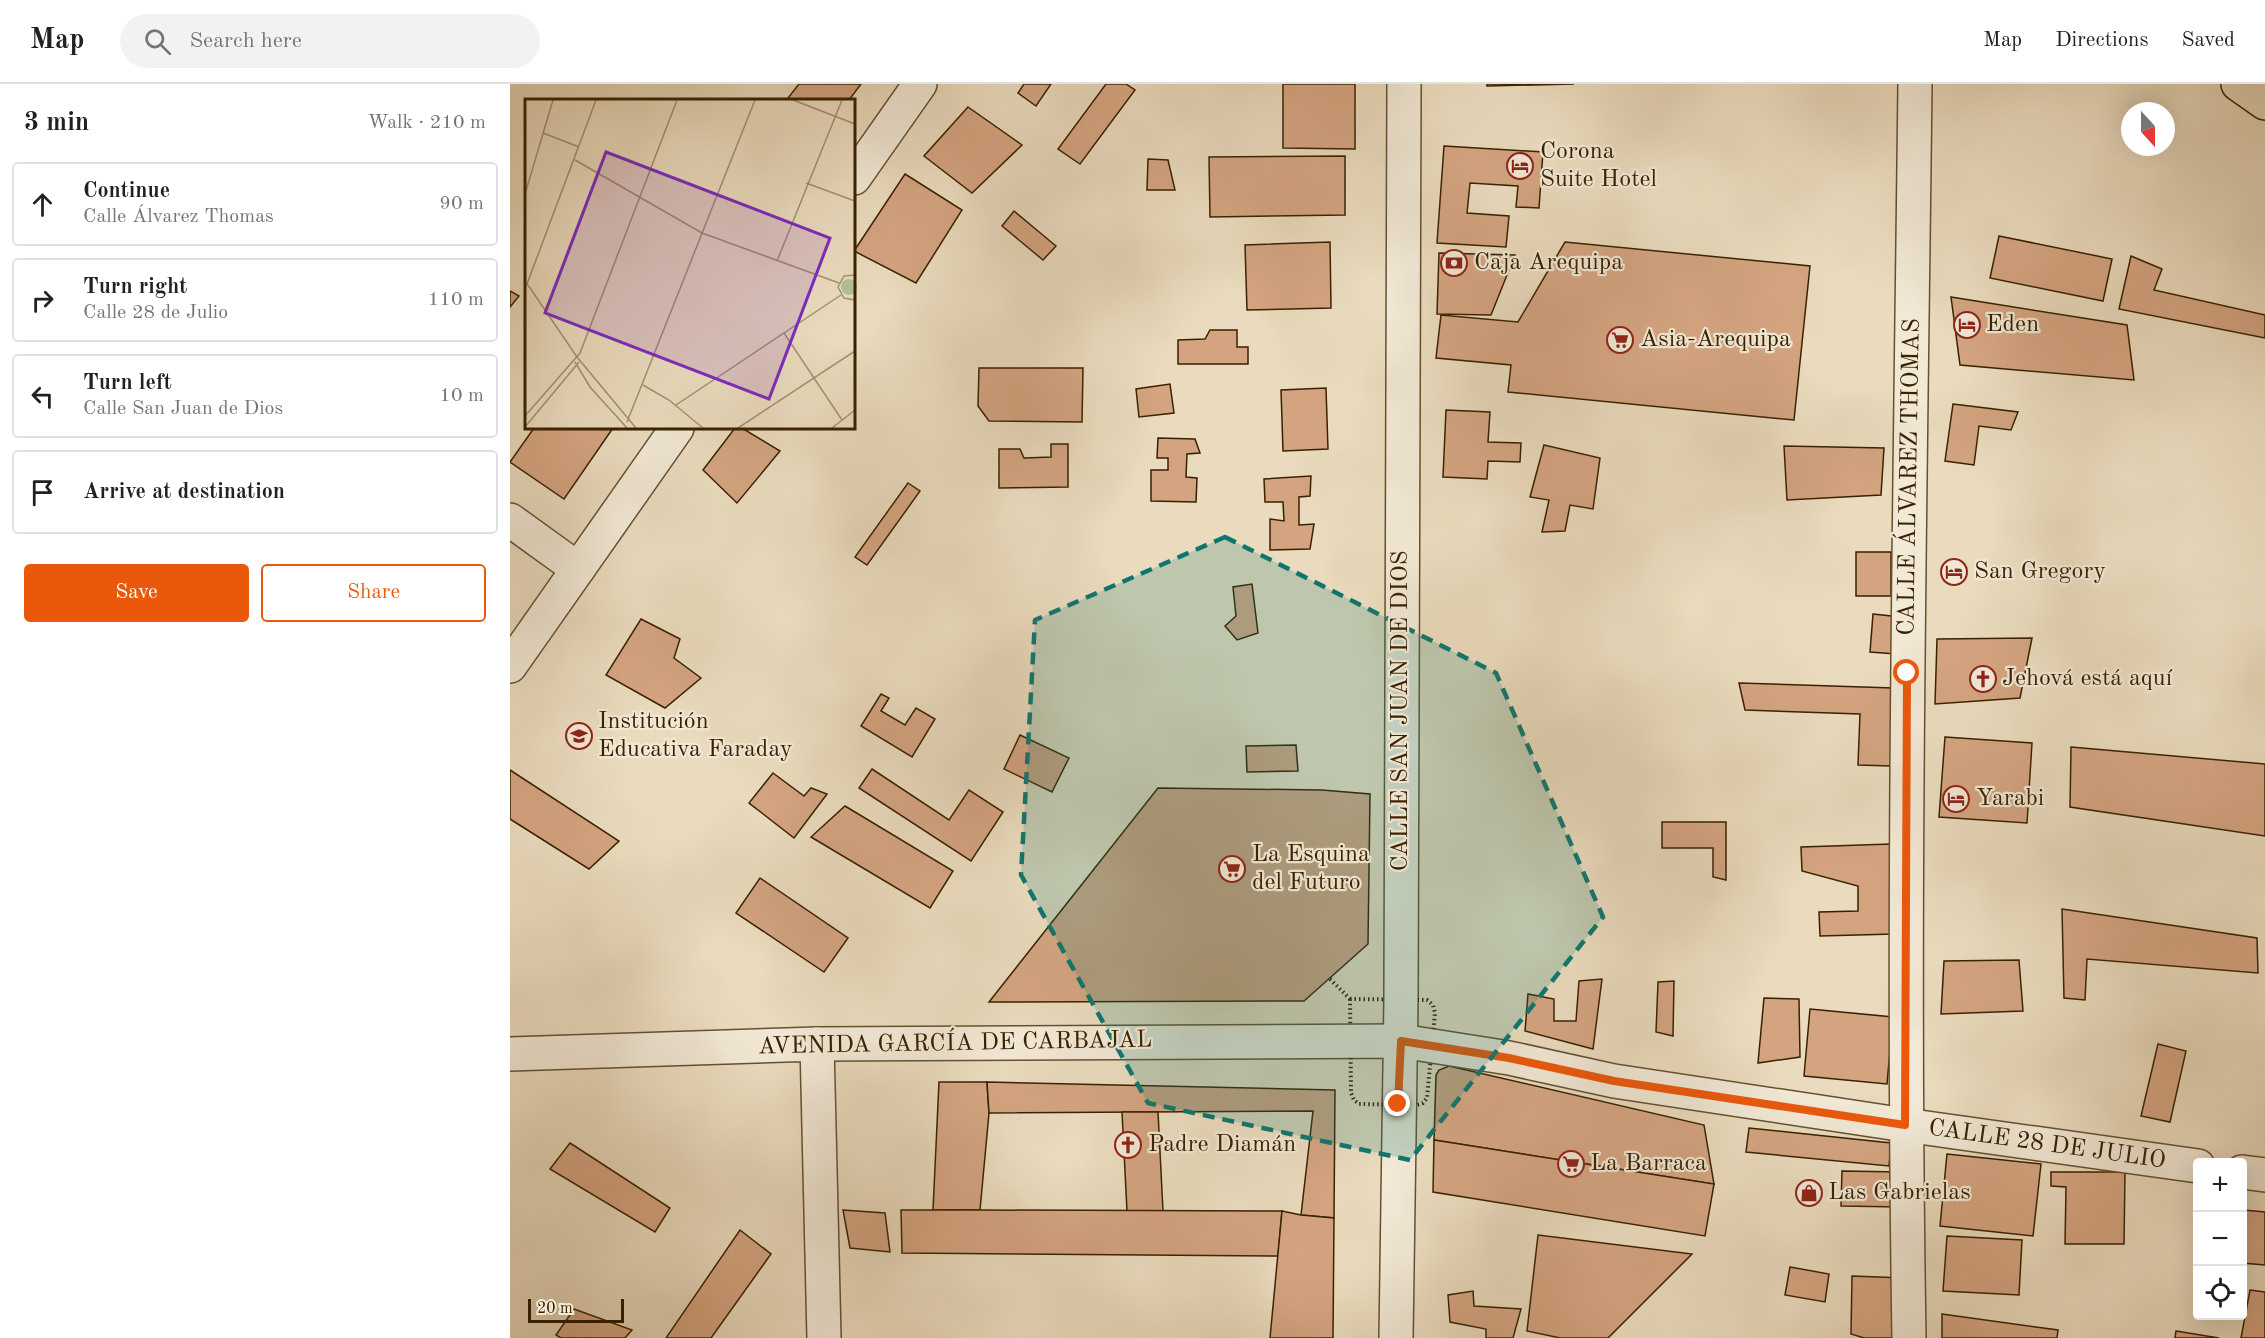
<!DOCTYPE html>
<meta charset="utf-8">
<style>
body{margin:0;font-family:"Old Standard TT",serif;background:#f2f2f2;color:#202124}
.controls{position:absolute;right:18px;bottom:18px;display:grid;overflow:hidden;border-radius:6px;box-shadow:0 6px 24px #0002}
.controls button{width:54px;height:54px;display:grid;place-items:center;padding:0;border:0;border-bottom:2px solid #e0e0e0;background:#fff;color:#202124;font:30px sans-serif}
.compass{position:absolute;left:1611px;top:18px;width:54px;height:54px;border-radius:50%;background:#fff;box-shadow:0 6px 24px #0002;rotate:159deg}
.scale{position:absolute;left:18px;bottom:15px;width:96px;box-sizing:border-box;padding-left:6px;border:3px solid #392100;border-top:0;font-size:16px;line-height:21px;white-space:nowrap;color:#392100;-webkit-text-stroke:4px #f1e8d5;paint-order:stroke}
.stop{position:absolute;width:18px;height:18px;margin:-14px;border:4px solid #ea580c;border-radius:50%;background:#fff}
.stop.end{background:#ea580c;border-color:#fff;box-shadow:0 2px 6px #0008}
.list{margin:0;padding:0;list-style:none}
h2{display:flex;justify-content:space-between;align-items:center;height:78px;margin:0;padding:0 24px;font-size:26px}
h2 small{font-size:20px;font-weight:400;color:#757577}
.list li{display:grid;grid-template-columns:39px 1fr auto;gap:18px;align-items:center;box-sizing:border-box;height:84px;margin:0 12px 12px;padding:0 12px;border:2px solid #e0e0e0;border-radius:6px}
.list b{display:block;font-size:22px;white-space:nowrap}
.list p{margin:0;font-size:20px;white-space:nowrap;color:#757577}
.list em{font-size:20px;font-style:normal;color:#757577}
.actions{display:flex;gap:12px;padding:18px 24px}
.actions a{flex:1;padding:14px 0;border:2px solid #ea580c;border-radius:6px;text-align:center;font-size:21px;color:#ea580c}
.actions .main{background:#ea580c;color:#fff}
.icon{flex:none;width:33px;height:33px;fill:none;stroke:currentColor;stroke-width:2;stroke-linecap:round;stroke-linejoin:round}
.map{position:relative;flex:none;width:1755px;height:1254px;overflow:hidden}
header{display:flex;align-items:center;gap:36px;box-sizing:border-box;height:84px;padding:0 30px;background:#fff;border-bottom:2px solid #e0e0e0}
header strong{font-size:28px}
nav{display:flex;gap:33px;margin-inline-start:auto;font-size:21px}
.search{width:420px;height:54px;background:#f2f2f2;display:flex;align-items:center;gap:15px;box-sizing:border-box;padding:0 21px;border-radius:33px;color:#757577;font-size:22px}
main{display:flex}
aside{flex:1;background:#fff}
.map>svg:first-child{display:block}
</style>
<header>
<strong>Map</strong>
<div class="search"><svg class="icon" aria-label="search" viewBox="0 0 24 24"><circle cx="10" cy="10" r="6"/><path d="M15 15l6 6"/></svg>Search here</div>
<nav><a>Map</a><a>Directions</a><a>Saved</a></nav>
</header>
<main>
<aside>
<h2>3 min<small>Walk · 210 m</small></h2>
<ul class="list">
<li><svg class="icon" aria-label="ahead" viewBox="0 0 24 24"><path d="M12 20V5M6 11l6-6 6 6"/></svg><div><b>Continue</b><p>Calle Álvarez Thomas</p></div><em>90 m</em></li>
<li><svg class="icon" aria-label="right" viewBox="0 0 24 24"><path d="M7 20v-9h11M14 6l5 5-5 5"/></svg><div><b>Turn right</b><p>Calle 28 de Julio</p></div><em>110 m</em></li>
<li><svg class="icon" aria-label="left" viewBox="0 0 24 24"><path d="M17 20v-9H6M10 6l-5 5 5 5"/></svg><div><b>Turn left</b><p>Calle San Juan de Dios</p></div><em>10 m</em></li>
<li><svg class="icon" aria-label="arrive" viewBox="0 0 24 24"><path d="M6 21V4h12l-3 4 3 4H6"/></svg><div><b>Arrive at destination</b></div></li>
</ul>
<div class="actions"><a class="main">Save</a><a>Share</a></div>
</aside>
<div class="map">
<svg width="1755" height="1254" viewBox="0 0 1755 1254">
<rect width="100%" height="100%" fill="#eadbbe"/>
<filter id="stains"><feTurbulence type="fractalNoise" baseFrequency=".00333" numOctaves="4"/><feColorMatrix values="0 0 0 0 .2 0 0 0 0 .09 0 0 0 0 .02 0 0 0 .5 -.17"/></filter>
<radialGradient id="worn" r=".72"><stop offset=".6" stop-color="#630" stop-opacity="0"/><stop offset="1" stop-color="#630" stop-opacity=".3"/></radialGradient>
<g fill="#d4a481" stroke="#392100" stroke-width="1.5">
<path d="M 289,0 L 351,0 L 339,16 L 281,16 L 278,14 Z"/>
<path d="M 514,0 L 541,0 L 526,22 L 508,9 Z"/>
<path d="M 596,0 L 616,0 L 625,6 L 570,80 L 548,65 Z"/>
<path d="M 773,0 L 845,0 L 845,65 L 773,64 Z"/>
<path d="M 977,0 L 1064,0 L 977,2 Z"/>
<path d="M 458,23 L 512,61 L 462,109 L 414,72 Z"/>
<path d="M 934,62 L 1033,68 L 1029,124 L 1006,123 L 1008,102 L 960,99 L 957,129 L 999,132 L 996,163 L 927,159 Z"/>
<path d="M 835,72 L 835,131 L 700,133 L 699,73 Z"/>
<path d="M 638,75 L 658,76 L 665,106 L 637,106 Z"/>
<path d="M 395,90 L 452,126 L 406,199 L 344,167 Z"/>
<path d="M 504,127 L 546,162 L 533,176 L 492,142 Z"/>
<path d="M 1489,152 L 1602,175 L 1593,217 L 1480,194 Z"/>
<path d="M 820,158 L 821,224 L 737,226 L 735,161 Z"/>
<path d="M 1055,158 L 1300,182 L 1284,336 L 998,308 L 1001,281 L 926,274 L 931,231 L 1008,238 Z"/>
<path d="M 929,169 L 1005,171 L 981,231 L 927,230 Z"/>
<path d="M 1621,172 L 1652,185 L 1644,206 L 1755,231 L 1755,254 L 1609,225 Z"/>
<path d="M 0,207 L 9,212 L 0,223 Z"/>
<path d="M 1441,213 L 1617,241 L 1624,296 L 1450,281 Z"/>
<path d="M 700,246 L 727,246 L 727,263 L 738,263 L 738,280 L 668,280 L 668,256 L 695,255 Z"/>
<path d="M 469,284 L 573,284 L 572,338 L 479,337 L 468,322 Z"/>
<path d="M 660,300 L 664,329 L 629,333 L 626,305 Z"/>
<path d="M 816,304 L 818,365 L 773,367 L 771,306 Z"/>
<path d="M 1443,320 L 1508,328 L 1501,346 L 1469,342 L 1464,381 L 1435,377 Z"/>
<path d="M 936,326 L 980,328 L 978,358 L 1011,359 L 1010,378 L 978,377 L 977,395 L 933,393 Z"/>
<path d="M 24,344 L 103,344 L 54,415 L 0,378 Z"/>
<path d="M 225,344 L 232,344 L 270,367 L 227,419 L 193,386 Z"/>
<path d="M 648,354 L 685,355 L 690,369 L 677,370 L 676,393 L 687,394 L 686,418 L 641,417 L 641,386 L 658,386 L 658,374 L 647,374 Z"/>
<path d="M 541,360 L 558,360 L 558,403 L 489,404 L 489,365 L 510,365 L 514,374 L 541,373 Z"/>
<path d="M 1034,361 L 1090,374 L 1083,425 L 1060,421 L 1055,447 L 1032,448 L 1039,416 L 1020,413 Z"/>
<path d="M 1274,362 L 1374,364 L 1371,411 L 1277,416 Z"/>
<path d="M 801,392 L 800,412 L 789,413 L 789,441 L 804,440 L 800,465 L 760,466 L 760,435 L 774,437 L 773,418 L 755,418 L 754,395 Z"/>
<path d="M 398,399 L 410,407 L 357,481 L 345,473 Z"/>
<rect x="1346" y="468" width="35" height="44"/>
<path d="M 742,500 L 748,549 L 727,556 L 715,542 L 726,532 L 723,503 Z"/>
<path d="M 1363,530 L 1390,533 L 1386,570 L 1360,568 Z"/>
<path d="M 131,535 L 170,555 L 164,574 L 191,594 L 155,624 L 96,591 Z"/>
<path d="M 1522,554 L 1510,614 L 1425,620 L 1427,555 Z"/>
<path d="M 1229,599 L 1383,604 L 1381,682 L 1348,681 L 1350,630 L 1235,626 Z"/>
<path d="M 371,610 L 379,614 L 371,627 L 395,641 L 406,624 L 425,635 L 402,673 L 351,642 Z"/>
<path d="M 510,651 L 559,674 L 542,708 L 494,685 Z"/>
<path d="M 1435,653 L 1522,659 L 1517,739 L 1429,733 Z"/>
<path d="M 786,661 L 788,687 L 737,688 L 736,662 Z"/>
<path d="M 1561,663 L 1755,680 L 1755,752 L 1560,723 Z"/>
<path d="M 362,685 L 439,736 L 459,706 L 493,728 L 461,777 L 349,704 Z"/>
<path d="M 0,686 L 109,757 L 79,785 L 0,735 Z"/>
<path d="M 263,689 L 294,712 L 301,704 L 317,710 L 284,754 L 239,719 Z"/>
<path d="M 648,704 L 812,706 L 860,710 L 858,860 L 794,917 L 479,918 Z"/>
<path d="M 335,722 L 443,787 L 420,824 L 301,753 Z"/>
<path d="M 1152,738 L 1216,738 L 1216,796 L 1203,793 L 1203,764 L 1152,764 Z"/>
<path d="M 1381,760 L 1384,850 L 1310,852 L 1309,828 L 1348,827 L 1348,802 L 1292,787 L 1291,763 Z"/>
<path d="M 250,794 L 338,854 L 314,888 L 226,829 Z"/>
<path d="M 1552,825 L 1747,854 L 1748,889 L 1577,875 L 1575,916 L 1554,914 Z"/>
<path d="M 1509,876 L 1513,927 L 1431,930 L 1434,877 Z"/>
<path d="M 1092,895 L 1083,965 L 1015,947 L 1018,910 L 1044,915 L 1044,937 L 1066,937 L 1069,897 Z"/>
<path d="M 1164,897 L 1163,952 L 1146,948 L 1148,898 Z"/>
<path d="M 1254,914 L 1289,915 L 1290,973 L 1248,979 Z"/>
<path d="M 1300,925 L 1383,933 L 1377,1000 L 1294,992 Z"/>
<path d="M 1648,960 L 1676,967 L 1660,1038 L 1631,1032 Z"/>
<path d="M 939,982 L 1194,1041 L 1204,1100 L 924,1056 L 926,991 L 929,986 Z"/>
<path d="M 429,998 L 477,998 L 479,1029 L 470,1126 L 423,1126 Z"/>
<path d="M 477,998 L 825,1006 L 824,1134 L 791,1131 L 803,1027 L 479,1029 Z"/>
<path d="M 612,1028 L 648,1028 L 653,1127 L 617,1127 Z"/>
<path d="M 1239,1044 L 1381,1059 L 1379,1082 L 1236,1068 Z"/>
<path d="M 924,1056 L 1204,1100 L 1195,1152 L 923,1108 Z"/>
<path d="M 60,1059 L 160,1124 L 145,1148 L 40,1085 Z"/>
<path d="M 1437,1070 L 1531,1080 L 1523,1152 L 1430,1142 Z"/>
<path d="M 1332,1087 L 1391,1088 L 1390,1123 L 1331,1122 Z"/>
<path d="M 1541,1088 L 1615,1088 L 1614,1160 L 1555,1160 L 1556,1103 L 1541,1102 Z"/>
<path d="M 333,1126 L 375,1129 L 380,1168 L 340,1164 Z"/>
<path d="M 391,1126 L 470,1126 L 772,1127 L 768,1172 L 392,1169 Z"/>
<path d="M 1734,1126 L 1755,1128 L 1755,1181 L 1732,1179 Z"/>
<path d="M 772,1127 L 791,1131 L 824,1134 L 823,1254 L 760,1254 Z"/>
<path d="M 230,1146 L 261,1170 L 201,1254 L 156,1254 Z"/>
<path d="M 1028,1151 L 1182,1170 L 1098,1254 L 1050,1254 L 1017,1247 Z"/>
<path d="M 1437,1152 L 1512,1156 L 1509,1211 L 1433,1207 Z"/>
<path d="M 1280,1183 L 1319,1190 L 1315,1218 L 1275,1211 Z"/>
<path d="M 1342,1192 L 1394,1194 L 1392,1254 L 1354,1254 L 1341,1250 Z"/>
<path d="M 1740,1206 L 1755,1208 L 1755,1254 L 1731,1254 Z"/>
<path d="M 963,1207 L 964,1222 L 1011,1225 L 1003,1254 L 976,1254 L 976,1245 L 940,1238 L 938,1211 Z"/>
<path d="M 64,1225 L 122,1246 L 115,1254 L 51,1254 L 46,1251 Z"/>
<path d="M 1432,1230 L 1548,1246 L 1547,1254 L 1432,1254 Z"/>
<path d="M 1666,1247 L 1709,1254 L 1665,1254 Z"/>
</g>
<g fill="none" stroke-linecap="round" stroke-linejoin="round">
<defs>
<g id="minor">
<path d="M 344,94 L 410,0"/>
<path d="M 0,436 L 68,485"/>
<path d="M 0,582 L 167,344"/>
<path d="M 307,960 L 891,957 L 999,974 L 1104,997 L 1395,1041 L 1688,1082"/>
<path d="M 1732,1088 L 1755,1091"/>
<path d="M 886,1254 L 891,915 L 894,0"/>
<path d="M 1399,1254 C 1392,836 1400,418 1405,0"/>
</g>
<path id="tertiary" d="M 0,970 L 307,960 L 314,1254"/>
<path id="primary" d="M 1728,0 L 1755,19"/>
</defs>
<use href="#minor" stroke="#655030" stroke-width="36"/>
<use href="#tertiary" stroke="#655030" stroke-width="36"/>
<use href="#primary" stroke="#392100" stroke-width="36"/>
<g stroke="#392100" stroke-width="4" stroke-dasharray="1.5 3" stroke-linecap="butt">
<path d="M 820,895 L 840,915"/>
<path d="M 840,915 L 917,916 L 923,921 L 925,929 L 917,1014 L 913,1019 L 907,1021 L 849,1020 L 844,1016 L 841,1009 Z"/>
</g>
<use href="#minor" stroke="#f1e8d5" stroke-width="33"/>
<use href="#tertiary" stroke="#f1e8d5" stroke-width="33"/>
<use href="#primary" stroke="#eadbbe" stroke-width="33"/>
</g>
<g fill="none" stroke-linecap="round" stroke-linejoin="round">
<path stroke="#ea580c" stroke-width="8" d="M 888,1020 L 891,957 L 999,974 L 1104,997 L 1395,1041 L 1397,589"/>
</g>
<path fill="#0f766e" fill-opacity="0.2" stroke="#0f766e" stroke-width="4.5" stroke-dasharray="12 8" stroke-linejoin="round" d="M 715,453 L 986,589 L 1093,833 L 900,1076 L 638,1019 L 511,791 L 525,536 Z"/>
<defs>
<symbol id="hotel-ring" viewBox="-11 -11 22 22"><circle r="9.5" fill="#f1e8d5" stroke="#8f2418" stroke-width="1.5"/><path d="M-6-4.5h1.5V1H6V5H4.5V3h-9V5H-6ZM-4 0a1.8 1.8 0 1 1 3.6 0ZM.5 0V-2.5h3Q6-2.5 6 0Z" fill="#8f2418"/></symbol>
<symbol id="bank-ring" viewBox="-11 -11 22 22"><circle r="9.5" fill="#f1e8d5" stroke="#8f2418" stroke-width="1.5"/><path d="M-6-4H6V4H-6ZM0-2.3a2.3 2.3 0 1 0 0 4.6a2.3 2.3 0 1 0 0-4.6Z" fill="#8f2418"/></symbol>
<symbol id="supermarket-ring" viewBox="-11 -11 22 22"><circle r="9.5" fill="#f1e8d5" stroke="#8f2418" stroke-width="1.5"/><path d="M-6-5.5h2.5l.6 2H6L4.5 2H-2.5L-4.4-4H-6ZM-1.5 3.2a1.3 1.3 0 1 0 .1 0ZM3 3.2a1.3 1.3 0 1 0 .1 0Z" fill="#8f2418"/></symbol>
<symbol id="church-ring" viewBox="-11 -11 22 22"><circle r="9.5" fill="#f1e8d5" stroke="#8f2418" stroke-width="1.5"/><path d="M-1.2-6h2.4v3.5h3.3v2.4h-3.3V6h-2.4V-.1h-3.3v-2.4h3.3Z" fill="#8f2418"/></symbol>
<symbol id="school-ring" viewBox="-11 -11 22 22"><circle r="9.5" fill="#f1e8d5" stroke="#8f2418" stroke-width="1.5"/><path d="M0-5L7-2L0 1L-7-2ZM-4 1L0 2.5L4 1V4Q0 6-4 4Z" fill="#8f2418"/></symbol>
<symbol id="shop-ring" viewBox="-11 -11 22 22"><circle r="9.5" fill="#f1e8d5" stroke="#8f2418" stroke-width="1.5"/><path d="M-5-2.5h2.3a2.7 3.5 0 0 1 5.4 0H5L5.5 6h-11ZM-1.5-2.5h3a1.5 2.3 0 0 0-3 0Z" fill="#8f2418"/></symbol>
</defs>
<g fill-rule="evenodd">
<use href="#hotel-ring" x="995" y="67" width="30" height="30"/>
<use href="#bank-ring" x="929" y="164" width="30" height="30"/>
<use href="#hotel-ring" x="1442" y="226" width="30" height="30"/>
<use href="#supermarket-ring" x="1095" y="241" width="30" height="30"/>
<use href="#hotel-ring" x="1429" y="473" width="30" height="30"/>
<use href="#church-ring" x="1458" y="580" width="30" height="30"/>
<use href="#school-ring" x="54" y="637" width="30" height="30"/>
<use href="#hotel-ring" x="1431" y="700" width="30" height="30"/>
<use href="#supermarket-ring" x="707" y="770" width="30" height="30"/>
<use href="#church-ring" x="603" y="1046" width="30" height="30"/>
<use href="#supermarket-ring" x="1046" y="1065" width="30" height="30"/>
<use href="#shop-ring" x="1284" y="1094" width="30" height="30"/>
</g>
<g text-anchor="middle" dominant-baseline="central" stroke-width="4.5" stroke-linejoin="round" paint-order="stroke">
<g font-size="24" fill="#392100" stroke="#f1e8d5" text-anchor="start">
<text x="1030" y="68">Corona<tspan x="1030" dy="28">Suite Hotel</tspan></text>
<text x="964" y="179">Caja Arequipa</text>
<text x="1476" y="241">Eden</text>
<text x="1130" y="256">Asia-Arequipa</text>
<text x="1464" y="488">San Gregory</text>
<text x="1492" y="595">Jehová está aquí</text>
<text x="88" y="638">Institución<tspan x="88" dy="28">Educativa Faraday</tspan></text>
<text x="1466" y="715">Yarabi</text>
<text x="742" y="771">La Esquina<tspan x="742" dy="28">del Futuro</tspan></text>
<text x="638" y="1061">Padre Diamán</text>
<text x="1080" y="1080">La Barraca</text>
<text x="1318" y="1109">Las Gabrielas</text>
</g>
<g font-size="24" fill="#392100" stroke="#f1e8d5">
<text transform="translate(1400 393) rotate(-89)">CALLE ÁLVAREZ THOMAS</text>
<text transform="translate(891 627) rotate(-90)">CALLE SAN JUAN DE DIOS</text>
<text transform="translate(445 960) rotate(-1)">AVENIDA GARCÍA DE CARBAJAL</text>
<text transform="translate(1537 1061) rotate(8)">CALLE 28 DE JULIO</text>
</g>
</g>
<g transform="translate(15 15)">
<rect width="330" height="330" fill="#eadbbe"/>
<path d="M316 188a8 8 0 1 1 16 0a8 8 0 1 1-16 0Z" fill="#b1c196"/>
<path fill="none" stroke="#a39172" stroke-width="1.5" d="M 268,1 L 330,25M 18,34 L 54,48M 50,61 L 177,134 L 314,184M 281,84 L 330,102M 0,95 L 28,1M 252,162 L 317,1M 330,176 L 319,177 L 313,188 L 319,199 L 330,201M 2,185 L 71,1M 0,188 L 2,185 L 5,189 L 52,258 L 111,329M 259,234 L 317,321M 50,263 L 65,288 L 102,329M 118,286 L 144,301 L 178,329M 151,306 L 316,196M 0,317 L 55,254 L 152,1M 102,323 L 230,1M 0,328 L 54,263M 213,329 L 330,252M 307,329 L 330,311"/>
<path fill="#7b2cbf" fill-opacity="0.15" stroke="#7b2cbf" stroke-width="3" d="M 81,53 L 305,139 L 244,300 L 20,214 Z"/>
<rect width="330" height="330" fill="none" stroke="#392100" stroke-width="3"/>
</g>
<rect width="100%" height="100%" filter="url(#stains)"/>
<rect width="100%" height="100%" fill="url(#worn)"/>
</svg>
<div class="controls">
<button>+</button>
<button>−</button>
<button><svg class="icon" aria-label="locate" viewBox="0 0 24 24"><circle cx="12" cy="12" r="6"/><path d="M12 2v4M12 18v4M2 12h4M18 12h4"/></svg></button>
</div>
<svg class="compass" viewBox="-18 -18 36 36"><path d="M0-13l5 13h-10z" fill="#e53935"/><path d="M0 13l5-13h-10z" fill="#757577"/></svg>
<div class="scale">20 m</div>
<div class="stop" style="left:1397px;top:589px"></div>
<div class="stop end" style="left:888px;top:1020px"></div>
</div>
</main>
